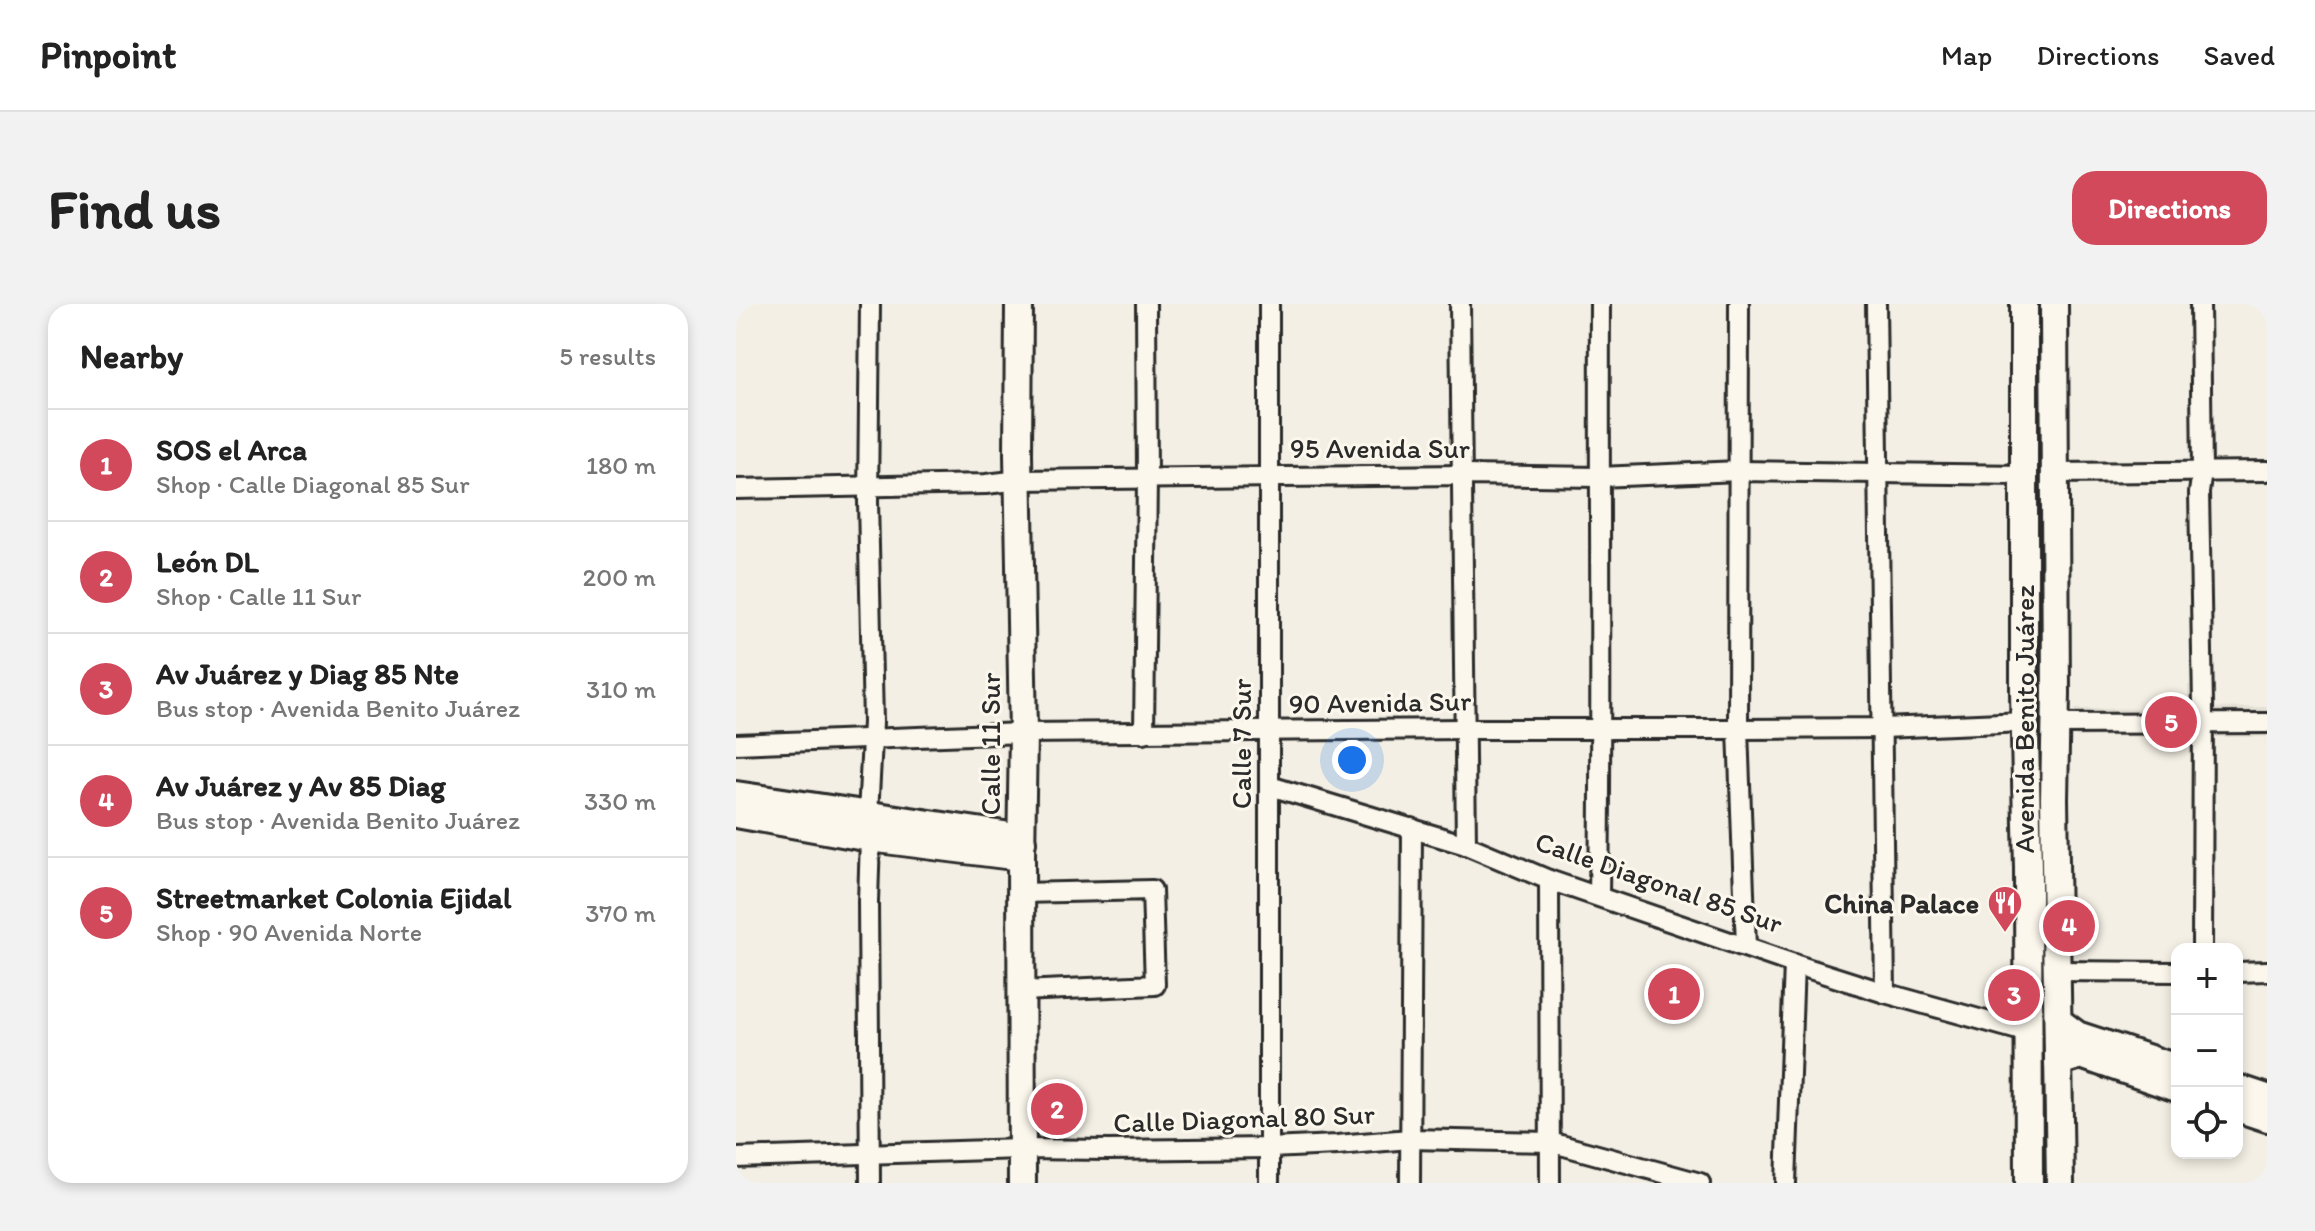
<!DOCTYPE html>
<meta charset="utf-8">
<style>
body{margin:0;font-family:Itim,sans-serif;background:#f2f2f2;color:#222}
.controls{position:absolute;right:24px;bottom:24px;display:grid;overflow:hidden;border-radius:16px;box-shadow:0 4px 12px #0003}
.controls button{width:72px;height:72px;display:grid;place-items:center;padding:0;border:0;border-bottom:2px solid #e0e0e0;background:#fff;color:#222;font:40px sans-serif}
.you{position:absolute;left:616px;top:456px;width:28px;height:28px;margin:-20px;border:6px solid #fff;border-radius:50%;background:#1a73e8;box-shadow:0 0 0 12px #1a73e833}
.badge{display:grid;place-items:center;width:52px;height:52px;border-radius:50%;background:#d1495b;color:#fff;font-size:26px;font-weight:700}
.pin{position:absolute;translate:-50% -50%;border:4px solid #fff;box-shadow:0 2px 8px #0006}
.list{margin:0;padding:0;list-style:none}
h2{display:flex;justify-content:space-between;align-items:center;height:104px;margin:0;padding:0 32px;font-size:34px}
h2 small{font-size:26px;font-weight:400;color:#767676}
.list li{display:grid;grid-template-columns:52px 1fr auto;gap:24px;align-items:center;box-sizing:border-box;height:112px;padding:0 32px;border-top:2px solid #e0e0e0}
.list b{display:block;font-size:30px;white-space:nowrap}
.list p{margin:0;font-size:26px;white-space:nowrap;color:#767676}
.list em{font-size:26px;font-style:normal;color:#767676}
.icon{flex:none;width:44px;height:44px;fill:none;stroke:currentColor;stroke-width:2;stroke-linecap:round;stroke-linejoin:round}
.map{position:relative;flex:none;width:1531px;height:879px;overflow:hidden;border-radius:24px}
header{display:flex;align-items:center;gap:48px;box-sizing:border-box;height:112px;padding:0 40px;background:#fff;border-bottom:2px solid #e0e0e0}
header strong{font-size:38px}
nav{display:flex;gap:44px;margin-inline-start:auto;font-size:28px}
.intro{display:flex;align-items:center;justify-content:space-between;box-sizing:border-box;height:192px;padding:0 48px}
h1{margin:0;font-size:56px}
.button{padding:20px 36px;border-radius:24px;background:#d1495b;color:#fff;font-size:28px;font-weight:700}
main{display:flex;gap:48px;padding:0 48px}
aside{flex:1;background:#fff;border-radius:24px;box-shadow:0 4px 12px #0003}
.map>svg:first-child{display:block}
</style>
<header>
<strong>Pinpoint</strong>
<nav><a>Map</a><a>Directions</a><a>Saved</a></nav>
</header>
<div class="intro"><h1>Find us</h1><a class="button">Directions</a></div>
<main>
<aside>
<h2>Nearby<small>5 results</small></h2>
<ul class="list">
<li><span class="badge">1</span><div><b>SOS el Arca</b><p>Shop · Calle Diagonal 85 Sur</p></div><em>180 m</em></li>
<li><span class="badge">2</span><div><b>León DL</b><p>Shop · Calle 11 Sur</p></div><em>200 m</em></li>
<li><span class="badge">3</span><div><b>Av Juárez y Diag 85 Nte</b><p>Bus stop · Avenida Benito Juárez</p></div><em>310 m</em></li>
<li><span class="badge">4</span><div><b>Av Juárez y Av 85 Diag</b><p>Bus stop · Avenida Benito Juárez</p></div><em>330 m</em></li>
<li><span class="badge">5</span><div><b>Streetmarket Colonia Ejidal</b><p>Shop · 90 Avenida Norte</p></div><em>370 m</em></li>
</ul>
</aside>
<div class="map">
<svg width="1531" height="879" viewBox="0 0 1531 879">
<defs>
<pattern id="grass-tufts" width="24" height="20" patternUnits="userSpaceOnUse" patternTransform="scale(2)"><rect width="24" height="20" fill="#d5d2c9"/><path d="M3 7l-1-3M5 7V3M7 7l1-3M15 17l-1-3M17 17v-4M19 17l1-3" fill="none" stroke="#b7b4ad"/></pattern>
</defs>
<rect width="100%" height="100%" fill="#f3efe4"/>
<filter id="ink" filterUnits="userSpaceOnUse"><feTurbulence type="fractalNoise" baseFrequency=".0125" numOctaves="2"/><feDisplacementMap in="SourceGraphic" scale="16" xChannelSelector="R" yChannelSelector="G"/><feConvolveMatrix kernelMatrix="1 2 1 2 8 2 1 2 1" color-interpolation-filters="sRGB"/></filter>
<g filter="url(#ink)">
<path fill="#e4e0d6" d="M 1479,380 L 1480,404 L 1531,403 L 1531,433 L 1477,433 L 1477,451 L 1454,452 L 1453,432 L 1340,433 L 1339,405 L 1452,404 L 1452,381 Z"/>
<g fill="url(#grass-tufts)" stroke="#807e7a" stroke-width="2">
<path d="M 1301,56 L 1307,56 L 1310,498 L 1304,501 L 1298,494 L 1298,59 Z"/>
<path d="M 1307,563 L 1313,879 L 1303,879 L 1301,568 Z"/>
</g>
<path fill="#c0beb6" stroke="#2b2b2b" stroke-width="2" d="M 333,789 L 335,816 L 310,817 L 308,790 Z"/>
<g fill="none" stroke-linecap="round" stroke-linejoin="round">
<defs>
<g id="street">
<path d="M 724,0 L 730,541"/>
<path d="M 1003,0 L 1002,425 L 1010,643"/>
<path d="M 1140,0 L 1149,689"/>
<path d="M 1464,0 L 1466,167 L 1463,189 L 1467,400 L 1466,645"/>
<path d="M 1319,169 L 1531,167"/>
<path d="M 0,185 L 250,180 L 284,176 L 727,171 L 863,173 L 1003,167 L 1288,171"/>
<path d="M 1320,420 L 1531,419"/>
<path d="M 408,429 L 411,174 L 410,0"/>
<path d="M 0,440 L 287,429 L 729,425 L 1002,425 L 1147,424 L 1289,418"/>
<path d="M 534,482 L 730,541 L 813,576 L 1058,660 L 1149,689 L 1293,729"/>
<path d="M 132,510 L 137,418 L 132,198 L 134,0"/>
<path d="M 813,576 L 814,879"/>
<path d="M 863,592 C 866,395 863,198 864,0"/>
<path d="M 1321,667 L 1441,668"/>
<path d="M 1501,668 L 1531,667"/>
<path d="M 285,687 L 419,681 L 416,586 L 285,589"/>
<path d="M 0,854 L 285,845 L 373,846 L 533,844 L 601,841 L 674,835 L 814,838 L 964,879"/>
<path d="M 134,879 L 132,598 L 134,534"/>
<path d="M 533,879 L 533,0"/>
<path d="M 674,879 L 676,524"/>
<path d="M 1050,879 L 1058,660"/>
</g>
<g id="secondary">
<path d="M 283,0 L 282,150 L 287,429 L 285,553 L 286,879"/>
<path d="M 1288,0 L 1288,389 L 1292,564 L 1293,879"/>
<path d="M 1318,0 L 1320,389 L 1318,495 L 1324,879"/>
<path d="M 0,491 L 268,531 L 286,538"/>
<path d="M 0,510 L 134,534 L 285,553"/>
<path d="M 1322,717 L 1341,731 L 1441,764"/>
<path d="M 1322,758 L 1345,751 L 1441,784"/>
<path d="M 1501,784 L 1531,794"/>
<path d="M 1501,804 L 1531,814"/>
</g>
</defs>
<use href="#street" stroke="#2b2b2b" stroke-width="24"/>
<use href="#secondary" stroke="#2b2b2b" stroke-width="32"/>
<use href="#street" stroke="#fbf7ec" stroke-width="18"/>
<use href="#secondary" stroke="#fbf7ec" stroke-width="26"/>
</g>
</g>
<defs>
<symbol id="restaurant-pin" viewBox="-11 -11 22 30"><path d="M0 17L-7.5 6A9.5 9.5 0 1 1 7.5 6Z" fill="#d1495b" stroke="#fbf7ec"/><path d="M-5-6h1v4h1v-4h1v4h1v-4h1v5L-1.5 .5V6h-2V.5L-5-1ZM5-6V6H3V1.5H1.5Q1.5-4 5-6Z" fill="#fff"/></symbol>
</defs>
<g fill-rule="evenodd">
<use href="#restaurant-pin" x="1249" y="579" width="40" height="54"/>
</g>
<g text-anchor="middle" dominant-baseline="central" stroke-width="6" stroke-linejoin="round" paint-order="stroke">
<g font-size="28" fill="#2b2b2b" stroke="#fbf7ec">
<text x="644" y="144">95 Avenida Sur</text>
<text transform="translate(644 398) rotate(-1)">90 Avenida Sur</text>
<text transform="translate(1288 415) rotate(-90)">Avenida Benito Juárez</text>
<text transform="translate(254 440) rotate(-90)">Calle 11 Sur</text>
<text transform="translate(505 440) rotate(-90)">Calle 7 Sur</text>
<text transform="translate(923 578) rotate(19)">Calle Diagonal 85 Sur</text>
<text transform="translate(508 814) rotate(-2)">Calle Diagonal 80 Sur</text>
</g>
<g font-size="28" font-weight="bold" fill="#2b2b2b" stroke="#fbf7ec" text-anchor="end">
<text x="1243" y="599">China Palace</text>
</g>
</g>
</svg>
<div class="controls">
<button>+</button>
<button>−</button>
<button><svg class="icon" aria-label="locate" viewBox="0 0 24 24"><circle cx="12" cy="12" r="6"/><path d="M12 2v4M12 18v4M2 12h4M18 12h4"/></svg></button>
</div>
<div class="you"></div>
<div class="pin badge" style="left:938px;top:690px">1</div>
<div class="pin badge" style="left:321px;top:805px">2</div>
<div class="pin badge" style="left:1278px;top:691px">3</div>
<div class="pin badge" style="left:1333px;top:622px">4</div>
<div class="pin badge" style="left:1435px;top:418px">5</div>
</div>
</main>
